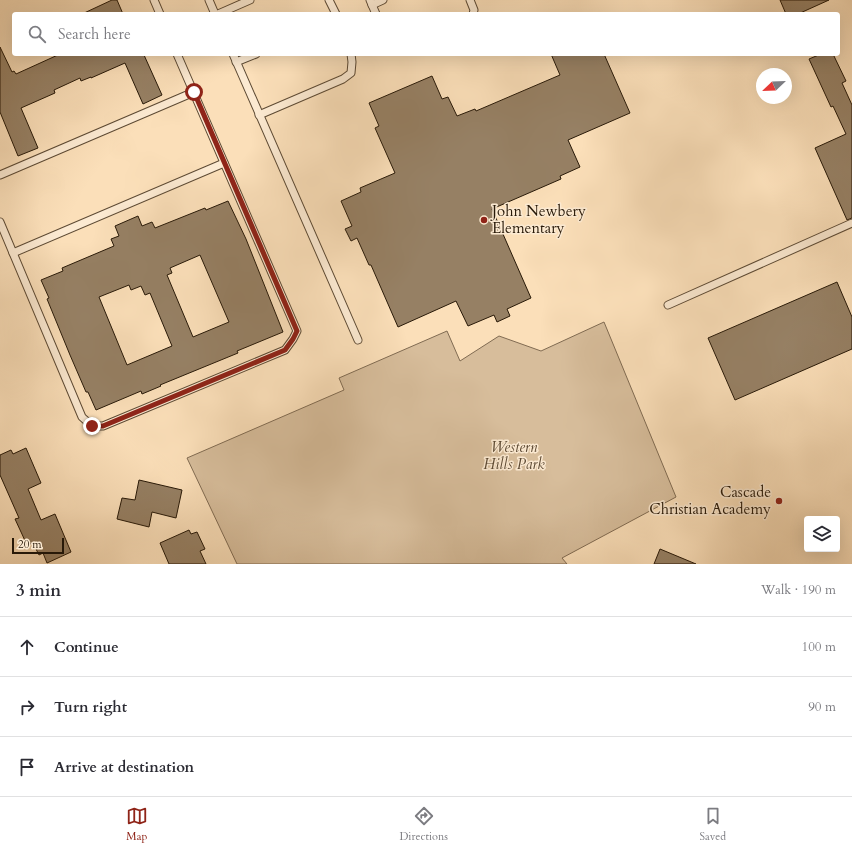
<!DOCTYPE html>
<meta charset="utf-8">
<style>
body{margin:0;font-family:Cardo,serif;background:#f2f2f3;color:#2b2b33}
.controls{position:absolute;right:12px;bottom:12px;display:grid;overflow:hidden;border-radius:4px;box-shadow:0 4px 16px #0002}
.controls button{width:36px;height:36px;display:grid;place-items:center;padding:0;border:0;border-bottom:1px solid #e1e1e2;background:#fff;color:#2b2b33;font:20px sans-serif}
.compass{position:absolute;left:756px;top:68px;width:36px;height:36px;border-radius:50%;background:#fff;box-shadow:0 4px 16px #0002;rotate:247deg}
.scale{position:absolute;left:12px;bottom:10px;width:52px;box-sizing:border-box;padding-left:4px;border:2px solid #281908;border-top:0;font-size:11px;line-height:14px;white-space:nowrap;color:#281908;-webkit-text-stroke:3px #fcead2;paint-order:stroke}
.stop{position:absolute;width:12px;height:12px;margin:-9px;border:3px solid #8f2418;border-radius:50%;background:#fff}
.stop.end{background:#8f2418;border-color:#fff;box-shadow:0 1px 4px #0008}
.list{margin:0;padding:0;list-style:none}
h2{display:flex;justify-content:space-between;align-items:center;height:52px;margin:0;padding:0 16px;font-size:17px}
h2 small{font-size:13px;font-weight:400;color:#7c7c81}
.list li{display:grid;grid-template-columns:26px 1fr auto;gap:12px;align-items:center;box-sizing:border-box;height:60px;padding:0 16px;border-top:1px solid #e1e1e2}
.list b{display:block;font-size:15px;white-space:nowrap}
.list em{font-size:13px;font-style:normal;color:#7c7c81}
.icon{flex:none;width:22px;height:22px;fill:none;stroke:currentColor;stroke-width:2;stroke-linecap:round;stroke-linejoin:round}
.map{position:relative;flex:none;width:852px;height:564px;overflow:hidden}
.search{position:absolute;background:#fff;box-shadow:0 4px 16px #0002;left:12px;right:12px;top:12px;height:44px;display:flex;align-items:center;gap:10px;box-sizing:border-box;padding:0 14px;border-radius:4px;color:#7c7c81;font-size:15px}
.sheet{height:232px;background:#fff}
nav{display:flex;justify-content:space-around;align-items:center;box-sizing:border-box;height:56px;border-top:1px solid #e1e1e2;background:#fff;font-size:11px;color:#7c7c81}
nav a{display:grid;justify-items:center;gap:2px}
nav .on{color:#8f2418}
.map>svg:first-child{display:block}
</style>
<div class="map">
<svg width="852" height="564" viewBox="0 0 852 564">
<rect width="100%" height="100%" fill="#fbdfb9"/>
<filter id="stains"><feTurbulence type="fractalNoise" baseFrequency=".005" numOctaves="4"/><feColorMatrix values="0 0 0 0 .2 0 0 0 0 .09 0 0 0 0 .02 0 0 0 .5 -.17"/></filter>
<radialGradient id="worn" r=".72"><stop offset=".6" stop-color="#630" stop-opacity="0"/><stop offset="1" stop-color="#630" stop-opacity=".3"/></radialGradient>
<path fill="#d7bd9b" stroke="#806b52" d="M 604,322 L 676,497 L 562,558 L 567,564 L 237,564 L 187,458 L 344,390 L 339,378 L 447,331 L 460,361 L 499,336 L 541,351 Z"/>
<g fill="#968064" stroke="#281908" fill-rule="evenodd">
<path d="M 112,0 L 117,0 L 123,14 L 82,14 Z"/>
<path d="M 780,0 L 829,0 L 798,14 L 786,14 Z"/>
<path d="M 0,47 L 12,72 L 14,71 L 16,74 L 60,54 L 147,54 L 144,55 L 162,95 L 143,104 L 125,63 L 91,78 L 91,77 L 81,81 L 80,78 L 54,90 L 55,93 L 21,108 L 38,148 L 18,156 L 0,112 Z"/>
<path d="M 551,54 L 604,54 L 630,113 L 568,140 L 580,167 L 560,176 L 561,179 L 492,209 L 531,298 L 507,309 L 510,316 L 497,322 L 494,315 L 468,326 L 456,301 L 398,327 L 371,265 L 369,265 L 357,238 L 351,241 L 345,229 L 352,226 L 341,201 L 361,192 L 360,188 L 395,173 L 375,128 L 379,126 L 369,103 L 432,76 L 442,99 L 448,97 L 457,116 L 475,109 L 476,111 L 560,75 Z"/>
<path d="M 821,54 L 833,54 L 846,81 L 842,83 L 852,105 L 852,218 L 847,220 L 815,148 L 846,134 L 833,106 L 831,107 L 809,59 Z"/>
<path d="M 228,201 L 246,239 L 283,332 L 237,351 L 238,353 L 160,385 L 161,386 L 142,394 L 141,391 L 96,410 L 88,392 L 86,392 L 70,355 L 47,299 L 49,298 L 41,280 L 63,271 L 62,268 L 114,246 L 111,239 L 119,236 L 115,226 L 138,216 L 142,226 L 152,222 L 155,228 L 205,208 L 206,210 ZM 200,255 L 229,322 L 193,337 L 167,275 L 172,273 L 170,268 ZM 129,285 L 131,290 L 141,286 L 145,295 L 150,293 L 172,346 L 127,365 L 99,297 Z"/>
<path d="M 837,282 L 852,317 L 852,349 L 735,400 L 708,338 Z"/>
<path d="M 26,448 L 41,483 L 28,489 L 41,520 L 55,514 L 71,552 L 47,563 L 43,553 L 39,555 L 33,543 L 27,545 L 15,519 L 19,518 L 0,475 L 0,455 L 11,450 L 13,454 Z"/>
<path d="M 139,480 L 182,490 L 176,518 L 152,512 L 149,527 L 117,519 L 122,498 L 135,500 Z"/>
<path d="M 189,530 L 191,534 L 197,532 L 205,549 L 200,551 L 206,564 L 169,564 L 160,543 Z"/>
<path d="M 660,549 L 696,564 L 654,564 Z"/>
</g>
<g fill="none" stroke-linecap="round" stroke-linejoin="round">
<defs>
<g id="lane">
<path d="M 154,0 L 160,14"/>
<path d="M 209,0 L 215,14"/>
<path d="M 329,0 L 336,14"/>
<path d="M 370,0 L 376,14"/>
<path d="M 470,0 L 474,10 L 473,14"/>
<path d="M 372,5 L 383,0"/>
<path d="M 218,14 L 250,0"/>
<path d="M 233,54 L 358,340"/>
<path d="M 236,62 L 256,54"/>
<path d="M 259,115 L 343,79 L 351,73 L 352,62 L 351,54"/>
<path d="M 0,175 L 194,92"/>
<path d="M 0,222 L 82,417 L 92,426 L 103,426 L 285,350 L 293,339 L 297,331 L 177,54"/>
<path d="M 13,253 L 224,163"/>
<path d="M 668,305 L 852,223"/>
</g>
</defs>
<use href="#lane" stroke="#5d4a34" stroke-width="9"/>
<use href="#lane" stroke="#fcead2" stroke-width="7"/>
</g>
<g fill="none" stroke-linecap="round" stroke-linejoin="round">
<path stroke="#8f2418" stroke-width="5" d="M 92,426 L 103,426 L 285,350 L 293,339 L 297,331 L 194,92"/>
</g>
<g fill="#8f2418" stroke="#fcead2" stroke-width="1.5">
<circle cx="484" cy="220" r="4"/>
<circle cx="779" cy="501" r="4"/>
</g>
<g text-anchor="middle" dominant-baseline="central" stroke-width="3" stroke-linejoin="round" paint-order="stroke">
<g font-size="15" fill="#281908" stroke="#fcead2" text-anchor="start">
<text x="492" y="211">John Newbery<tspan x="492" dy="17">Elementary</tspan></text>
<text x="771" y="492" text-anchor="end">Cascade<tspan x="771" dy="17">Christian Academy</tspan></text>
</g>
<g font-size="15" font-style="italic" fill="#5d4a34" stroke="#fcead2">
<text x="514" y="447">Western<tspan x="514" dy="17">Hills Park</tspan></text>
</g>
</g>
<rect width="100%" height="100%" filter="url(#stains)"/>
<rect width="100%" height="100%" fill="url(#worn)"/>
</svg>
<div class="controls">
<button><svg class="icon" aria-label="layers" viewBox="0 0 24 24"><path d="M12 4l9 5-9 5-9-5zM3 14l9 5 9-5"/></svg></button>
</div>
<svg class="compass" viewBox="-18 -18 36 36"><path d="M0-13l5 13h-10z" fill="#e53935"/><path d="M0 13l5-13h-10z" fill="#7c7c81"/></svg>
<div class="scale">20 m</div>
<div class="stop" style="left:194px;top:92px"></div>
<div class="stop end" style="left:92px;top:426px"></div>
<div class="search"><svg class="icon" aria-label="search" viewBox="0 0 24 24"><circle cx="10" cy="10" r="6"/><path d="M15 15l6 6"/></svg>Search here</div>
</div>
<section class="sheet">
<h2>3 min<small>Walk · 190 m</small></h2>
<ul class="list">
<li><svg class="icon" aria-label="ahead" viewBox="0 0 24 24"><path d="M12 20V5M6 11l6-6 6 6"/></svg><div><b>Continue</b></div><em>100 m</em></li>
<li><svg class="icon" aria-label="right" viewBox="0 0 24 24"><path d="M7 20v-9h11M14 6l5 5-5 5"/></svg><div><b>Turn right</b></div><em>90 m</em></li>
<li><svg class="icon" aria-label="arrive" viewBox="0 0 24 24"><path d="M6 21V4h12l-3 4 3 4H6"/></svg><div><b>Arrive at destination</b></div></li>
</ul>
</section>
<nav>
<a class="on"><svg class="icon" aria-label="map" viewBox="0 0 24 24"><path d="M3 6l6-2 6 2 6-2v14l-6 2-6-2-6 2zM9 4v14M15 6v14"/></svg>Map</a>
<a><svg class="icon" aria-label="directions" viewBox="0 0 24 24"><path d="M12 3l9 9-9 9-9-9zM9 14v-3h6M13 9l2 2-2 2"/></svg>Directions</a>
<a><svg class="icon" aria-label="saved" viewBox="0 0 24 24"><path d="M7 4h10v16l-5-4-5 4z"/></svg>Saved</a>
</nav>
